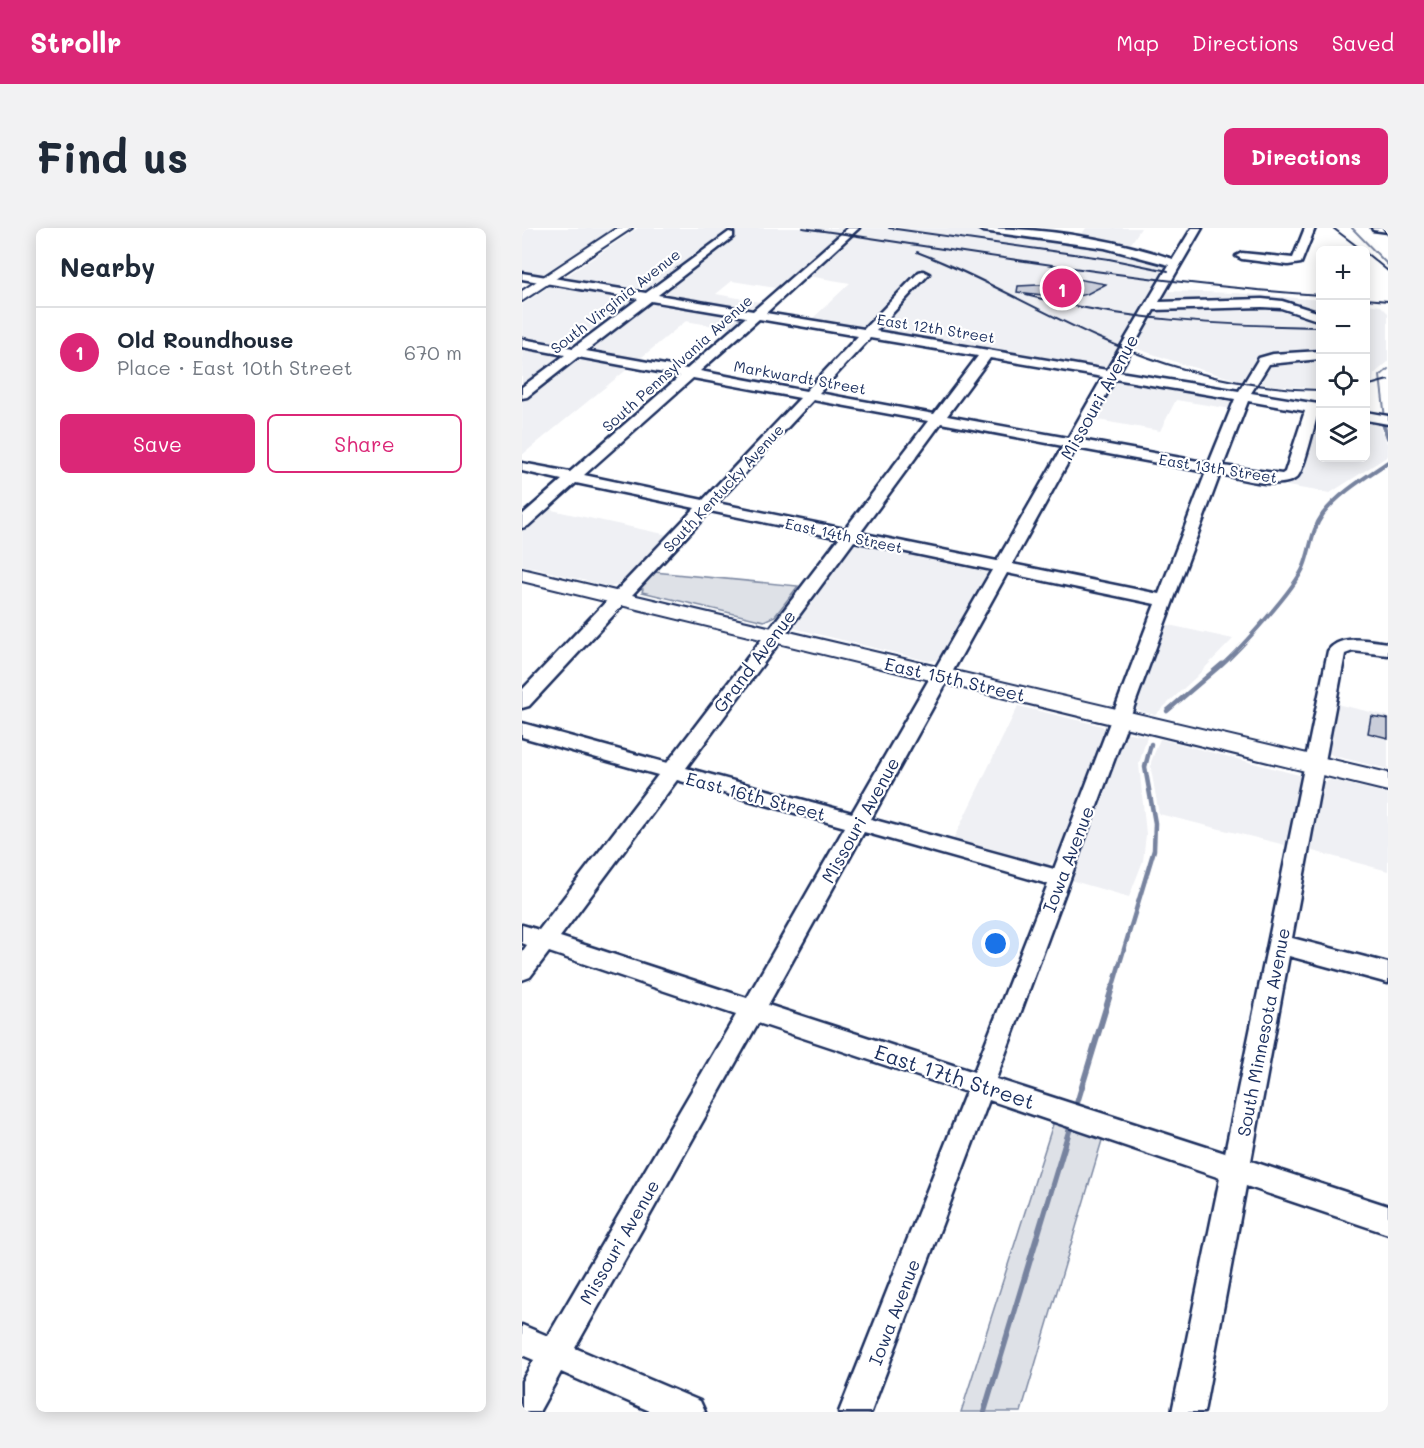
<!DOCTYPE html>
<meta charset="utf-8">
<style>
body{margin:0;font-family:Mali,sans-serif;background:#f2f2f3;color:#1f2937}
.controls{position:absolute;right:18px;top:18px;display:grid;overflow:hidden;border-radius:9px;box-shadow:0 3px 15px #0003}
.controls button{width:54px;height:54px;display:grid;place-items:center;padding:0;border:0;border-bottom:2px solid #e0e1e3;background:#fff;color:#1f2937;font:30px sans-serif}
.you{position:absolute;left:474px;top:716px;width:21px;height:21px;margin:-15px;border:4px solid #fff;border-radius:50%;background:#1a73e8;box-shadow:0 0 0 9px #1a73e833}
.badge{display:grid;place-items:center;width:39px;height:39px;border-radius:50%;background:#db2777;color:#fff;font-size:20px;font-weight:700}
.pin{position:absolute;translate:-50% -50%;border:3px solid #fff;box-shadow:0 2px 6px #0006}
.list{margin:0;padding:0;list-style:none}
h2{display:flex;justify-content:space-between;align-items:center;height:78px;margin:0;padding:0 24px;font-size:26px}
h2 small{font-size:20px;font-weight:400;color:#747a83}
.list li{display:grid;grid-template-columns:39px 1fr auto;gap:18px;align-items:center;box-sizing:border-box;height:90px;padding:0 24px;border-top:2px solid #e0e1e3}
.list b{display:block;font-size:22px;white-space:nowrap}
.list p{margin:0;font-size:20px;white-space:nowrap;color:#747a83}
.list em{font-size:20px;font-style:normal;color:#747a83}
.actions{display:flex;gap:12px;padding:18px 24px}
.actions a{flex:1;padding:14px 0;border:2px solid #db2777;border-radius:9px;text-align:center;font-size:21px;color:#db2777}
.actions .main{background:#db2777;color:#fff}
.icon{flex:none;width:33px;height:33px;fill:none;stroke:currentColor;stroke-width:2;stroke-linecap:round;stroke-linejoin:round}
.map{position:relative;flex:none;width:866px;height:1184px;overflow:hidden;border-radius:9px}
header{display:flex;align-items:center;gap:36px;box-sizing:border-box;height:84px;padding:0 30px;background:#db2777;color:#fff}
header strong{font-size:28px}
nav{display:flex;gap:33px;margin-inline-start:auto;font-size:21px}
.intro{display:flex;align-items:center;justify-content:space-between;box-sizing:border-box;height:144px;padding:0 36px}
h1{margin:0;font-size:42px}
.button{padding:15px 27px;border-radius:9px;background:#db2777;color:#fff;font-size:21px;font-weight:700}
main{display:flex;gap:36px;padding:0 36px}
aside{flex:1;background:#fff;border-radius:9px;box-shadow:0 3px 15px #0003}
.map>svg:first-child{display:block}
</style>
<header>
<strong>Strollr</strong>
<nav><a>Map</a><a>Directions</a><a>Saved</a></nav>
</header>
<div class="intro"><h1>Find us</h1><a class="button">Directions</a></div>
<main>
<aside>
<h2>Nearby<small></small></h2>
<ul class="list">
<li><span class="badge">1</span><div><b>Old Roundhouse</b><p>Place · East 10th Street</p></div><em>670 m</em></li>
</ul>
<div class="actions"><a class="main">Save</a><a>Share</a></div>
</aside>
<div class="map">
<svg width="866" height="1184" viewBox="0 0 866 1184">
<rect width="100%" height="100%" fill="#fff"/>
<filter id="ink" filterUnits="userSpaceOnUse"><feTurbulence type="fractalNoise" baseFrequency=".0167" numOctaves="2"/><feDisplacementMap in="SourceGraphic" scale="12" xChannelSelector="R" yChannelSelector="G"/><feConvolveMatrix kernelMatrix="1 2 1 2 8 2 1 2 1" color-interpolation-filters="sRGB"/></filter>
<g filter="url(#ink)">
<g fill="#eff0f4">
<path d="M 0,0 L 93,0 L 19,47 L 0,44 Z"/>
<path d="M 116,0 L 323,0 L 254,60 L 210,53 L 194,66 L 238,74 L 226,82 L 136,68 L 204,14 L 193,13 L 124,66 L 40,51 Z"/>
<path d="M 340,0 L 445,0 L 527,10 L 639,33 L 645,39 L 587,140 L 580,141 L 356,104 L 355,101 L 401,50 L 392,48 L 342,101 L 288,93 L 328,55 L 286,48 Z"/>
<path d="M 564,0 L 619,0 L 606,20 L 558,9 Z"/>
<path d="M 31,56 L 114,71 L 115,72 L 51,120 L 0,111 L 0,77 Z"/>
<path d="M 643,63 L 714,65 L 798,72 L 798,160 L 757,158 L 719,153 L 663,137 L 610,119 Z"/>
<path d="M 129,73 L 221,88 L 221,89 L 209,101 L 164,93 L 115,133 L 64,123 Z"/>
<path d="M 844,76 L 859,78 L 866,85 L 866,134 L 852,146 L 851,154 L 844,155 Z"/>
<path d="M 0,118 L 41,127 L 41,128 L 0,159 Z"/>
<path d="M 55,130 L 108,139 L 0,227 L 0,172 Z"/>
<path d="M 594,151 L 713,171 L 710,181 L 654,172 L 638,203 L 570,191 Z"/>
<path d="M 788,181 L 798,183 L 798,230 L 844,230 L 844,191 L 855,193 L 866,217 L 866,228 L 808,265 L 765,258 Z"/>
<path d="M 25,281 L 146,307 L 101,355 L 89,359 L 0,337 L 0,303 Z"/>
<path d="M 331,315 L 462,341 L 467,345 L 468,347 L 416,432 L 406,433 L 271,400 L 271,396 Z"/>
<path d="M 642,396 L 711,411 L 673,450 L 633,487 L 618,483 L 611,477 Z"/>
<path d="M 814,476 L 866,488 L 866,541 L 812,528 L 806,525 Z"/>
<path d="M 496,478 L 580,498 L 583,501 L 533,631 L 525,638 L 430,614 Z"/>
<path d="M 602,504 L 625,508 L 617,536 L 624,606 L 621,633 L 607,669 L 548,652 Z"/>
<path d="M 638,511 L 777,547 L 780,554 L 767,618 L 637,586 L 629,541 L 629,534 Z"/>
<path d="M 808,552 L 866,566 L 866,643 L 787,622 L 799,556 Z"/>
</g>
<g fill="#dee1e7" stroke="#7c88a2" stroke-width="1.5">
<path d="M 132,344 L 276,358 L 253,388 L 242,393 L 120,364 L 121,361 L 116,360 Z"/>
<path d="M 532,893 L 581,909 L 499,1184 L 439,1184 Z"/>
</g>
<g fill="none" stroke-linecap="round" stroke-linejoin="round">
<g stroke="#77839f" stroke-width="2">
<path d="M 830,0 L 866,37"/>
<path d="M 863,190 L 858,148 L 866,141"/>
</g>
<g stroke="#77839f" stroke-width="4">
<path d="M 863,188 L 861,196 L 866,210"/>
<path d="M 699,438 C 717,422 774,360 782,338 C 789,320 789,303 801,286 C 817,265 844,249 866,234"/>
</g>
<g stroke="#77839f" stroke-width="4.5">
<path d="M 645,483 L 700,436"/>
<path d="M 590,761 L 632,622 L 633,595 L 623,539 L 629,516"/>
</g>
<g stroke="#77839f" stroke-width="6">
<path d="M 555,875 L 590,760"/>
<path d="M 462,1184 L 548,900"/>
</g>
</g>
<g fill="#caceda" stroke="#1b2f5e" stroke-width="1.5">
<path d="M 549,50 L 584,56 L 565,66 L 547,70 L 495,64 L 496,58 L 536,56 Z"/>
<path d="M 849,488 L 866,491 L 866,510 L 846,505 Z"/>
</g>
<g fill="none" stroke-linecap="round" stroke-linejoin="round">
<defs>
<g id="minor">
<path d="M 326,0 L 337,0 L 244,85 L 342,101 L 397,44 L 401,43 L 407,46 L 405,48 L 354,103 L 585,142 L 647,37 L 583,20 L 461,3 L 456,0 C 521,0 589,10 651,31 L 670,0 L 680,0 L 637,74 L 740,71 L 760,73 L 798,85 L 798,93 L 759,80 L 740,79 L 632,82 L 597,144 L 717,163 L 737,130 L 751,126 L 798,123 L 798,131 L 747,136 L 729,165 L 796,176 L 798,177 L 798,185 L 796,185 C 792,198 783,239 776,248 C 763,264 715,250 698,246 L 474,851 L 703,925 L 806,423 C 818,405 848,413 866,415 L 866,427 L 831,423 L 823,426 L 770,710 L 866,735 L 866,755 L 767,728 L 729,933 L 866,978 L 866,1006 L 724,958 L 682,1184 L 650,1184 L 698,950 L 467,872 L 349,1184 L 317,1184 L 444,864 L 236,795 L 53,1120 L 178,1173 L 183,1184 L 130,1184 L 39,1144 L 17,1184 L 0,1184 L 0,1153 L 12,1132 L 0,1127 L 0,1097 L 26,1108 L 214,787 L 27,724 L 8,749 L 0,752 L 0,724 L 5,717 L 0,715 L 0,697 L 17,702 L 136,547 L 0,509 L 0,495 L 145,535 L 317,310 L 188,283 L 7,478 L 0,480 L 0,462 L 173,280 L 54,255 L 6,298 L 0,300 L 0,287 L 40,252 L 0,243 L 0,235 L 48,244 L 158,148 L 56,129 L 5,169 L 0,170 L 0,159 L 43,127 L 0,119 L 0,111 L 51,120 L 116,71 L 0,51 L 0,45 L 124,65 L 207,4 L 211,5 L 211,9 L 136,67 L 231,83 ZM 129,73 L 224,89 L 165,141 L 64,123 ZM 237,91 L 336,108 L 284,163 L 178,143 ZM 348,110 L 456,128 L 412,186 L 297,165 ZM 468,130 L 581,149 L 546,210 L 425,188 ZM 171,150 L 278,170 L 181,272 L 62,247 ZM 593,151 L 713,171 L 687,235 L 559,212 ZM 291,172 L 406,193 L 323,301 L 195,275 ZM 726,173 L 783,183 L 763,244 L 760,246 L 701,238 ZM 419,195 L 541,218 L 475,333 L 338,305 ZM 554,220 L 684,244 L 637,366 L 490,336 ZM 332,313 L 470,342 L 330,585 L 164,540 ZM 485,345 L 633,376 L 532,641 L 349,591 ZM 155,552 L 323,599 L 225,770 L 38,709 ZM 342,604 L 526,656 L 452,844 L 246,777 Z"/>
<path d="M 783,0 L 793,0 L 779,35 L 766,37 L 720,31 L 714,28 L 720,25 L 771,30 Z"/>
<path d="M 850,0 L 866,0 L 866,4 L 851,2 Z"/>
<path d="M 844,184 L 866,188 L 866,196 L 844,192 Z"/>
</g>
<g id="major">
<path d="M 95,0 L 110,0 L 0,73 L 0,63 Z"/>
<path d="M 0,341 L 866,545 L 866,563 L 0,353 Z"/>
</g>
</defs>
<use href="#minor" stroke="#1b2f5e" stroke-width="5"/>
<use href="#major" stroke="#1b2f5e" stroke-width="4"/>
<use href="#minor" fill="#fff" fill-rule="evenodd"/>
<use href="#major" fill="#fff" fill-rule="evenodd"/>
<g stroke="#1b2f5e" stroke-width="2">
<path d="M 281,0 C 453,25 625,55 798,67"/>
<path d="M 367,0 L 587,31 L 646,43"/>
<path d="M 811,0 L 840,22"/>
<path d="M 861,0 L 866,7"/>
<path d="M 395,24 C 458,48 516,83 577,110 C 647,141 721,161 798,162"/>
<path d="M 844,25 L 866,43"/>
<path d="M 504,67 C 600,92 696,97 794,99"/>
<path d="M 844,71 L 866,73"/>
<path d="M 844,158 L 866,152"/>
</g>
</g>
</g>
<g text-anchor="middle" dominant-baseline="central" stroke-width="4.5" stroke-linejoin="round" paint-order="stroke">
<g font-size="15" fill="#1b2f5e" stroke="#fff">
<text transform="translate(93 73) rotate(-38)">South Virginia Avenue</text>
<text transform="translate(414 100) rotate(9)">East 12th Street</text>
<text transform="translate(155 135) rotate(-42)">South Pennsylvania Avenue</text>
<text transform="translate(278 149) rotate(10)">Markwardt Street</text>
<text transform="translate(696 240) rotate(9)">East 13th Street</text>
<text transform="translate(201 260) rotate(-47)">South Kentucky Avenue</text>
<text transform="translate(322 307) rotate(12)">East 14th Street</text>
</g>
<g font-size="18" fill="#1b2f5e" stroke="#fff">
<text transform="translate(577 169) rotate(-61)">Missouri Avenue</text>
<text transform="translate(232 433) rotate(-53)">Grand Avenue</text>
<text transform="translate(433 451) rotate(13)">East 15th Street</text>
<text transform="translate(234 568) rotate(15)">East 16th Street</text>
<text transform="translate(338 592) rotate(-61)">Missouri Avenue</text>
<text transform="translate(546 631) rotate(-69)">Iowa Avenue</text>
<text transform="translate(741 804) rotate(-79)">South Minnesota Avenue</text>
<text transform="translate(97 1014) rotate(-60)">Missouri Avenue</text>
<text transform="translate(372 1084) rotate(-69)">Iowa Avenue</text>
</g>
<g font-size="21" fill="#1b2f5e" stroke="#fff">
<text transform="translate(433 848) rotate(18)">East 17th Street</text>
</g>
</g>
</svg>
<div class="controls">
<button>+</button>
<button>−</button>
<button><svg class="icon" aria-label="locate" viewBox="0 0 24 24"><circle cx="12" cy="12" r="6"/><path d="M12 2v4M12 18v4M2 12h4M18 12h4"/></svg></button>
<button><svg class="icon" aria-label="layers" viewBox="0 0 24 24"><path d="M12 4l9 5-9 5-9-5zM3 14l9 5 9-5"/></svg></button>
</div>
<div class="you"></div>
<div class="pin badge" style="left:540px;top:60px">1</div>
</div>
</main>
